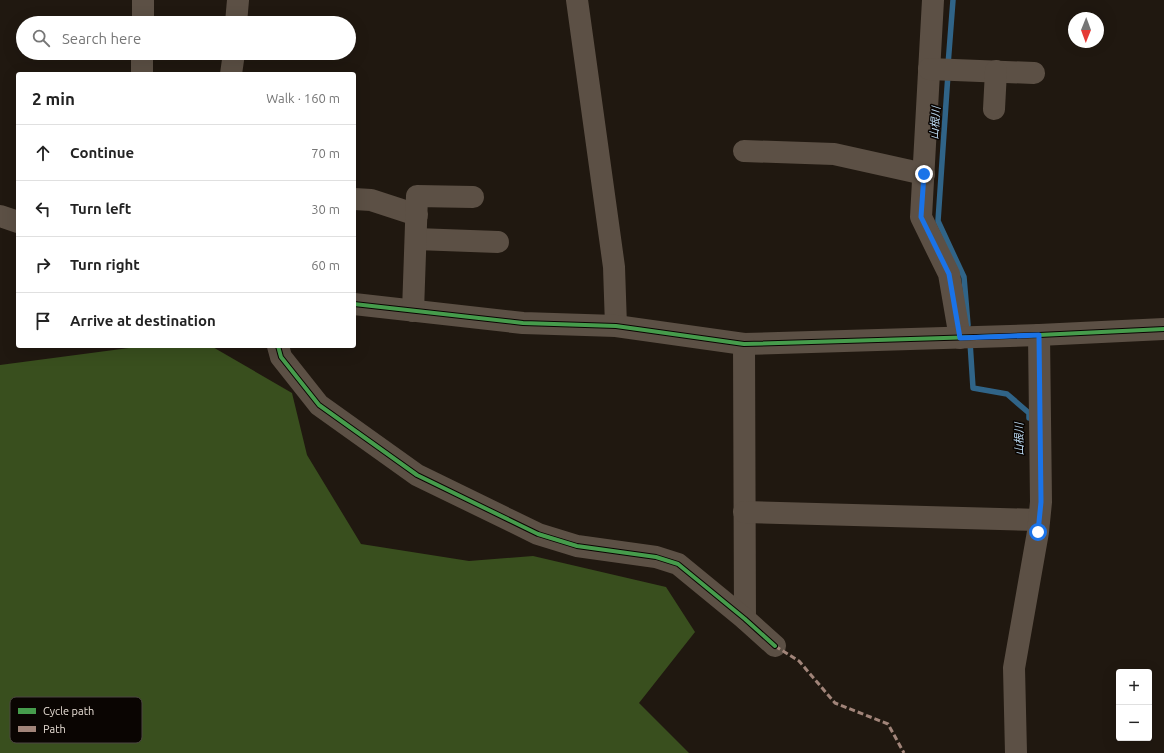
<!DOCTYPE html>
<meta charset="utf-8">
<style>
body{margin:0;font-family:Ubuntu,"Noto Sans JP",sans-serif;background:#f6f6f6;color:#222}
.controls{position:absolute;right:12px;bottom:12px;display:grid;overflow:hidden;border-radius:4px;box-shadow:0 4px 16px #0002}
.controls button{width:36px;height:36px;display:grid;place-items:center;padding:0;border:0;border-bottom:1px solid #e0e0e0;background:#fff;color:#222;font:20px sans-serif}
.compass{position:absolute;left:1068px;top:12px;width:36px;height:36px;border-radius:50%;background:#fff;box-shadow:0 4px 16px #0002;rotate:181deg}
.stop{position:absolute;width:12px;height:12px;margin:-9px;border:3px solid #1a73e8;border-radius:50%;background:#fff}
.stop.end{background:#1a73e8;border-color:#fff;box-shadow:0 1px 4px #0008}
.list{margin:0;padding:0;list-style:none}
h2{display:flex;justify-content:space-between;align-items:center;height:52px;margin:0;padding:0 16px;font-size:17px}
h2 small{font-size:13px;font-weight:400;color:#767676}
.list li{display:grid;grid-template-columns:26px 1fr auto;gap:12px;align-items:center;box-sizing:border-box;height:56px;padding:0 16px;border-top:1px solid #e0e0e0}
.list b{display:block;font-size:15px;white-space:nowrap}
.list em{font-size:13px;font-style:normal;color:#767676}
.icon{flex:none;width:22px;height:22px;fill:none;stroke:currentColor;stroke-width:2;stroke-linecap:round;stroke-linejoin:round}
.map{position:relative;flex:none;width:1164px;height:753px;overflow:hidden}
.search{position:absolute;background:#fff;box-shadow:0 4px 16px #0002;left:16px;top:16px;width:340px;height:44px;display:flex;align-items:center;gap:10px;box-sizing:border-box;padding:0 14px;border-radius:22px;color:#767676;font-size:15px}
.panel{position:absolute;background:#fff;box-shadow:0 4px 16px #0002;left:16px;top:72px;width:340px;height:276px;border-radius:4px}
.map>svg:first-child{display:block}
</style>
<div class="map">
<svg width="1164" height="753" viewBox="0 0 1164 753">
<rect width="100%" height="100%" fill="#201810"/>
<path fill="#394f1e" d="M 144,346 L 211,346 L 292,393 L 307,455 L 361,544 L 469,561 L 533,556 L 666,587 L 695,632 L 639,703 L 689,753 L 0,753 L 0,365 Z"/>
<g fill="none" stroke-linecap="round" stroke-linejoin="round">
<g stroke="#306488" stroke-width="5.5">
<path d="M 948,65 L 953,0"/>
<path d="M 948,74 L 938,221 L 964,277 L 968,325"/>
<path d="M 970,342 L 973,388 L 1007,394 L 1029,413 L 1029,418"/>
</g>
<g stroke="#5c5045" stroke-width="22">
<path d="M 577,0 L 614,267 L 616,326"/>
<path d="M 933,0 L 921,217 L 949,274 L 960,338"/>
<path d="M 143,23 L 143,0"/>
<path d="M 236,23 L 238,0"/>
<path d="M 929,69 L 1034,73"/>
<path d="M 142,74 L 142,53"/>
<path d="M 231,74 L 234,53"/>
<path d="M 994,109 L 996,71"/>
<path d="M 744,151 L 834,154 L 924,174"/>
<path d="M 354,199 L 371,200 L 417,215"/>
<path d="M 0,216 L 18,222"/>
<path d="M 416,239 L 498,242"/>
<path d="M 354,304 L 523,323 L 616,326 L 744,344 L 1039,335 L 1164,329"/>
<path d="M 413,311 L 417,196 L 473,197"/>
<path d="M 744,344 L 745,619"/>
<path d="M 278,346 L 281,357 L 319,405 L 417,475 L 538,534 L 577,546 L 656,557 L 678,564 L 745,619 L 775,646"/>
<path d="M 744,512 L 1039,520"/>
<path d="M 1016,753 L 1014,668 L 1038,532 L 1041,502 L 1039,335"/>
</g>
<path stroke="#a18479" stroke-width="3" stroke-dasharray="6 3" stroke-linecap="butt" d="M 775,646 L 799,661 L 835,703 L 888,724 L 904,753"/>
<defs>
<g id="cycleway">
<path d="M 354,304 L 523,323 L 616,326 L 744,344 L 1039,335 L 1164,329"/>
<path d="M 278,346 L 281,357 L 319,405 L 417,475 L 538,534 L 577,546 L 656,557 L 678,564 L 745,619 L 775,646"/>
</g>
</defs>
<use href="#cycleway" stroke="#0a0502" stroke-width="6"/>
<use href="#cycleway" stroke="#469c4c" stroke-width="4"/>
</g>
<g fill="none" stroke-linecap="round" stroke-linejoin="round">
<path stroke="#1a73e8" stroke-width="5" d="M 924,174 L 921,217 L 949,274 L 960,338 L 1039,335 L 1041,502 L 1038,532"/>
</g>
<g text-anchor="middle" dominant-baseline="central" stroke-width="3" stroke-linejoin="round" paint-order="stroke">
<g font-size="11" font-style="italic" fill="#beddf6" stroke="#0a0502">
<text transform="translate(935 123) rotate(-86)">山根川</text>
<text transform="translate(1019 439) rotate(-91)">山根川</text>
</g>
</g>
<rect x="10" y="697" width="132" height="46" rx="6" fill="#0a0502" stroke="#4d4642" stroke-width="1"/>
<rect x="18" y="708" width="18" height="6" fill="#469c4c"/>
<rect x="18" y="726" width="18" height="6" fill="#a18479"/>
<g font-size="11" fill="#e9dfd6">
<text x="43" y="715">Cycle path</text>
<text x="43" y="733">Path</text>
</g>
</svg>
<div class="controls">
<button>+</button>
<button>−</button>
</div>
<svg class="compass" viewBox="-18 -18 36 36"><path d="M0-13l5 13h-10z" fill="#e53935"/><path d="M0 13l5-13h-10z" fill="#767676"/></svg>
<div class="stop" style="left:1038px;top:532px"></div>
<div class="stop end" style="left:924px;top:174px"></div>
<div class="search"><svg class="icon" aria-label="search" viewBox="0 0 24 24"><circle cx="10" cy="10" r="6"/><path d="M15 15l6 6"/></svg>Search here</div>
<section class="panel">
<h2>2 min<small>Walk · 160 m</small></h2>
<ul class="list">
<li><svg class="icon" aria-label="ahead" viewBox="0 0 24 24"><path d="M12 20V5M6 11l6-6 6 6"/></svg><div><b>Continue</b></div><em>70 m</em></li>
<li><svg class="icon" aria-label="left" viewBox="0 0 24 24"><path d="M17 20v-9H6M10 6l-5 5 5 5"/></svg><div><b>Turn left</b></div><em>30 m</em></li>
<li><svg class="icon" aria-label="right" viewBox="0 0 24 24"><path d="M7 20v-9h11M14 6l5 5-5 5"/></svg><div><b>Turn right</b></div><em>60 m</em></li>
<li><svg class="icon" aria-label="arrive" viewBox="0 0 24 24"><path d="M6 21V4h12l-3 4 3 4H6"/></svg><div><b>Arrive at destination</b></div></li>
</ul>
</section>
</div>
